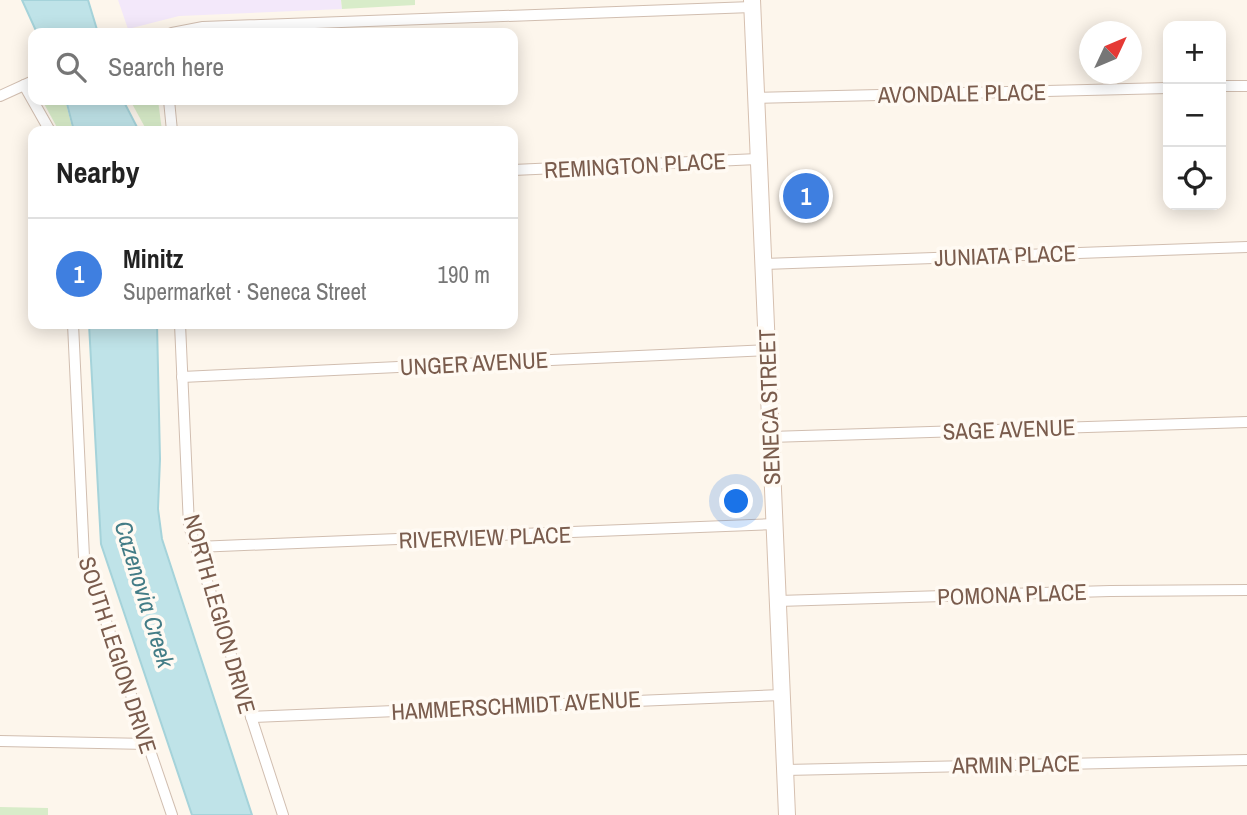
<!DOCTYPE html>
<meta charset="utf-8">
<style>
body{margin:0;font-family:"Archivo Narrow",sans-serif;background:#f2f2f2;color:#222}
.controls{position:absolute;right:21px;top:21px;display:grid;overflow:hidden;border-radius:14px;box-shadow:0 4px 18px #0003}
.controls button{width:63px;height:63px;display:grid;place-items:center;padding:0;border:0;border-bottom:2px solid #e0e0e0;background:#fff;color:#222;font:35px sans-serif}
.compass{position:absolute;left:1079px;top:21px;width:63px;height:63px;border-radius:50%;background:#fff;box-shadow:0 4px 18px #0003;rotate:46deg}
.you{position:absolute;left:737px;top:502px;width:24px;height:24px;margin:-18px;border:5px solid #fff;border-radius:50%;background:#1a73e8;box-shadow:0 0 0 10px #1a73e833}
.badge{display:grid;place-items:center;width:46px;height:46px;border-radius:50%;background:#e76f51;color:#fff;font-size:23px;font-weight:700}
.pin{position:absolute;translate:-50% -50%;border:4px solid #fff;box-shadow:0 2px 7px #0006}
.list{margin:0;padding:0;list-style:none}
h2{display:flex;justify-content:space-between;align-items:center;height:91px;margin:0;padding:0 28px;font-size:30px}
h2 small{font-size:23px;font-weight:400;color:#767676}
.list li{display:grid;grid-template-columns:46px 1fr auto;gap:21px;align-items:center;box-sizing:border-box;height:112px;padding:0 28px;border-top:2px solid #e0e0e0}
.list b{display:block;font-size:26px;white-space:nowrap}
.list p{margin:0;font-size:23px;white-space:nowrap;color:#767676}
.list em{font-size:23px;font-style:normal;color:#767676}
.icon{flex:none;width:38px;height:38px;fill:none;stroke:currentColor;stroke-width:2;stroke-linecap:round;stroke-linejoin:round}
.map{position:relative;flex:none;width:1247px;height:815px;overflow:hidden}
.search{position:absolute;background:#fff;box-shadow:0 4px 18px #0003;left:28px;top:28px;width:490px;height:77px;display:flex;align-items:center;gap:18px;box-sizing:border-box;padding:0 24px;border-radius:14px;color:#767676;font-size:26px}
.panel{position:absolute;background:#fff;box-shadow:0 4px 18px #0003;left:28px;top:126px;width:490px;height:203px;border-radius:14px}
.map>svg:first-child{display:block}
</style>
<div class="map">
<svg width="1247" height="815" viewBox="0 0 1247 815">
<rect width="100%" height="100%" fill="#fdf6ec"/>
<path fill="#f3e8fa" d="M 118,0 L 341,0 L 342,9 L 179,16 L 128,29 Z"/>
<g fill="#d8ecc9">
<path d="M 341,0 L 415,0 L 415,5 L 342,9 Z"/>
<path d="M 42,100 L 65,100 L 73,131 L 59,131 Z"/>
<path d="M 130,100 L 158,100 L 162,131 L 147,131 Z"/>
<path d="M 0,807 L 48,808 L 48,815 L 0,815 Z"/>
</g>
<g fill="#bfe3e8" stroke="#a5d3da" stroke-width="2">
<path d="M 22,0 L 88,0 L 98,33 L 37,33 Z"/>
<path d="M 66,100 L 123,100 L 139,131 L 74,131 Z"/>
<path d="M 89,324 L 157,324 L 160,459 L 158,509 L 162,539 L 252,815 L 192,815 L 101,544 Z"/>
</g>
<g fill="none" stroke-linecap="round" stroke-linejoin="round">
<defs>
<g id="street">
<path d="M 172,33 L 203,27 L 752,7"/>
<path d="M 24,85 L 50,131"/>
<path d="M 1221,86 L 1247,86"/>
<path d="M 0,96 L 33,81"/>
<path d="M 755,98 L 1168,88"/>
<path d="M 169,100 L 172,131"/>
<path d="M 513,170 L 758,159"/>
<path d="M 764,264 L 1247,247"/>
<path d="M 73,324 L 84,557 L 172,815"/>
<path d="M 180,324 L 189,526 L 283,815"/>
<path d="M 182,377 L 767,350"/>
<path d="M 770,437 L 1247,422"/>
<path d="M 196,547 L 774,524"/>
<path d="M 778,601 L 1110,591 L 1247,590"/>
<path d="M 251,717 L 782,695"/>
<path d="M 0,741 L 148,744"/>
<path d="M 785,770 L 1247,760"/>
</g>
<path id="secondary" d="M 752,0 L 787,815"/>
</defs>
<use href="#street" stroke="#d1beb0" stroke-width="12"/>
<use href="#secondary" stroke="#d6c0b0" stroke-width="18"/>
<use href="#street" stroke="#fff" stroke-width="10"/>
<use href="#secondary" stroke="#fff" stroke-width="16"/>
</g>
<g text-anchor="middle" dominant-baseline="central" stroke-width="7" stroke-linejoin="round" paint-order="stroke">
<g font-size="23" fill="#7a5c4d" stroke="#fffaf3">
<text transform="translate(962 93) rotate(-1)">AVONDALE PLACE</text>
<text transform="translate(635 165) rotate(-3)">REMINGTON PLACE</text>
<text transform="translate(1005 255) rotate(-2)">JUNIATA PLACE</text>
<text transform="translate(474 363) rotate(-3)">UNGER AVENUE</text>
<text transform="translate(769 407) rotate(-92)">SENECA STREET</text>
<text transform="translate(1009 429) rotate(-2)">SAGE AVENUE</text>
<text transform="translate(485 537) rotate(-2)">RIVERVIEW PLACE</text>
<text transform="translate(1012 594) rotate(-2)">POMONA PLACE</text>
<text transform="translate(220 614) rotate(74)">NORTH LEGION DRIVE</text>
<text transform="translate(118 655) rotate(72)">SOUTH LEGION DRIVE</text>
<text transform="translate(516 705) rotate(-3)">HAMMERSCHMIDT AVENUE</text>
<text transform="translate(1016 764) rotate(-1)">ARMIN PLACE</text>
</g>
<g font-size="24" font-style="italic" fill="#437c86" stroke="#fffaf3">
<text transform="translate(145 594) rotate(73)">Cazenovia Creek</text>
</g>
</g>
</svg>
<div class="controls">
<button>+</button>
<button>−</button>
<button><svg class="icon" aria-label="locate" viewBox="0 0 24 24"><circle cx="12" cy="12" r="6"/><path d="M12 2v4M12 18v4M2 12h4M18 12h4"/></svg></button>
</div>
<svg class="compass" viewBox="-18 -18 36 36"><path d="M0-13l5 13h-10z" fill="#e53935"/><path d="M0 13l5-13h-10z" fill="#767676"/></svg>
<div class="you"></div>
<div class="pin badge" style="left:806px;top:196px;background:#3f7fe0">1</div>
<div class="search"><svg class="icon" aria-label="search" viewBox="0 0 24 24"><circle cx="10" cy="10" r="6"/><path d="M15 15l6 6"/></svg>Search here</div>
<section class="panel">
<h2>Nearby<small></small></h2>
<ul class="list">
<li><span class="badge" style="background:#3f7fe0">1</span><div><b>Minitz</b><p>Supermarket · Seneca Street</p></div><em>190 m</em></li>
</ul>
</section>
</div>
